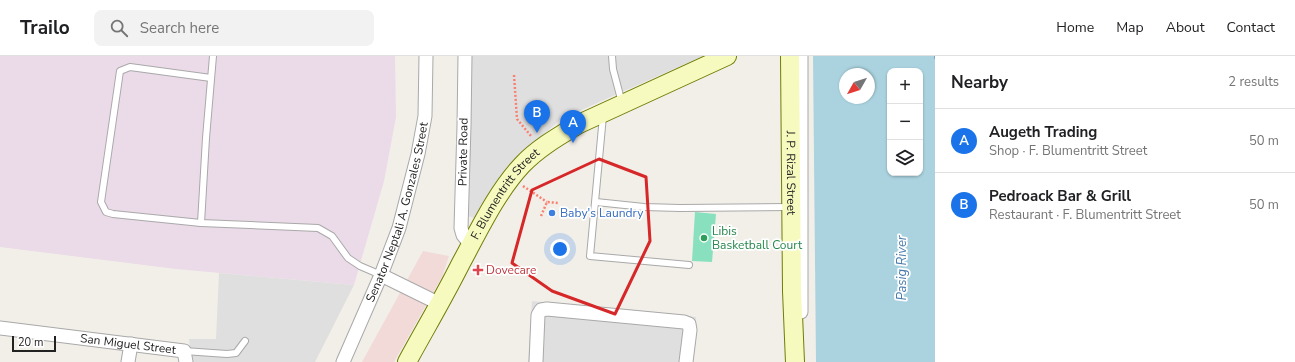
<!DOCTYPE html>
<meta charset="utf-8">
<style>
body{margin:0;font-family:"Nunito Sans",sans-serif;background:#f2f2f2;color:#202124}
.controls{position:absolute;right:12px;top:12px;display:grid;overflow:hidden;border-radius:8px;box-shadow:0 1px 3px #0004}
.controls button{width:36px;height:36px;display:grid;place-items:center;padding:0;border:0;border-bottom:1px solid #e0e0e0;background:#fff;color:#202124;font:20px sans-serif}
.compass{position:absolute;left:839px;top:12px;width:36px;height:36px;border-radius:50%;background:#fff;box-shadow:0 1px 3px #0004;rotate:231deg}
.scale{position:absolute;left:12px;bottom:10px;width:44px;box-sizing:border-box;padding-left:4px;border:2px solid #222;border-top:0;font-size:11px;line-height:14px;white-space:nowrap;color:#222;-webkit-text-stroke:3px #fff;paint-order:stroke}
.you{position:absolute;left:560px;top:193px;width:14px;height:14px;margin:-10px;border:3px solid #fff;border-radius:50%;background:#1a73e8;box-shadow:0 0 0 6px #1a73e833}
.badge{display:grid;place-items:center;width:26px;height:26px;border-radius:50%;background:#1a73e8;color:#fff;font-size:13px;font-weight:700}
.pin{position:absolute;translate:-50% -33px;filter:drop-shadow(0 1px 2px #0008)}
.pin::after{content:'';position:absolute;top:21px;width:14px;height:12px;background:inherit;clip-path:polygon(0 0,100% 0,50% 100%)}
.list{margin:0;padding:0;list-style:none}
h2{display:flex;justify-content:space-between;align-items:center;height:52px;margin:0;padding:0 16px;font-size:17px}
h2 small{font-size:13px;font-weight:400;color:#757577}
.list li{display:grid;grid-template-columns:26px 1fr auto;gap:12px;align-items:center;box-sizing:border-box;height:64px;padding:0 16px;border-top:1px solid #e0e0e0}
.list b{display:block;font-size:15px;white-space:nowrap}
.list p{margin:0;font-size:13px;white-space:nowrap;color:#757577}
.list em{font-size:13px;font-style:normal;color:#757577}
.icon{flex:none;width:22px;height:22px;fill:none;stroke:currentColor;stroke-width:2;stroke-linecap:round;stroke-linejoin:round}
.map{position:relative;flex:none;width:935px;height:306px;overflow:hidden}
header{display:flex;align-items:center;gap:24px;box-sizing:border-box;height:56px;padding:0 20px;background:#fff;border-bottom:1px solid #e0e0e0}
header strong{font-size:19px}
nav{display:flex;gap:22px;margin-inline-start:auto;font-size:14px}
.search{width:280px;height:36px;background:#f2f2f2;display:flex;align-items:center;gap:10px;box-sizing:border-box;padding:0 14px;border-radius:8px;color:#757577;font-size:15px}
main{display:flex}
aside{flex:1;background:#fff}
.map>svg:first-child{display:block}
</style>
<header>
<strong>Trailo</strong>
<div class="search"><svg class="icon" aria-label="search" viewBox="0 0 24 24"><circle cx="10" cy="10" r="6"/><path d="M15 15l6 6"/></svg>Search here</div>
<nav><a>Home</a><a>Map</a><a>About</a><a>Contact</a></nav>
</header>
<main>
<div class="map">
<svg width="935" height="306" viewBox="0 0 935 306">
<rect width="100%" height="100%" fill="#f2efe9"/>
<g fill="#e0dfdf">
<path d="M 470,0 L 703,0 L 561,63 L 520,99 L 477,163 L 465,159 Z"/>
<path d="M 219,217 L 354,229 L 315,306 L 192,306 L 189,283 L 216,283 Z"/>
<path d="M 532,245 L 696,261 L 691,306 L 528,306 Z"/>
</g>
<path fill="#f2dad9" d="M 423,195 L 449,200 L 442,221 L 394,306 L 362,306 Z"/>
<path fill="#ebdbe8" d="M 0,0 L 395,0 L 396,61 L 384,125 L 354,229 L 176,213 L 0,191 Z"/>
<path fill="#88e0be" d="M 695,156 L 716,158 L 712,206 L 692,205 Z"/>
<path fill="#aad3df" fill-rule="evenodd" d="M 813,0 L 935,0 L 935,306 L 816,306 ZM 890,15 L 920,15 L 920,117 L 890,117 ZM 845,18 L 869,18 L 869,42 L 845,42 Z"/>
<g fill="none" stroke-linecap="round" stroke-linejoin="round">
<path stroke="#4a7aab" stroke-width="1" stroke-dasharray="5 4" stroke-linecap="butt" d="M 935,0 L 935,3"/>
<defs>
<g id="lane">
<path d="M 612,0 L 613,13 L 622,47"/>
<path d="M 211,22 L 130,11 L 120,15 L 101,146 L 106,156 L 113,158 L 201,167 L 318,172 L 332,180 L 348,202 L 360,210 L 381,219"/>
<path d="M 603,60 L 590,200 L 689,209"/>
<path d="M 596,146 L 644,151 L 680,152 L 790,151"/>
<path d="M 201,167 L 206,82 L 213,0"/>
<path d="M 184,295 L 227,298 L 236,297 L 245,285"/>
</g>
<g id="street">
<path d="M 465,0 L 464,70 L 461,172 L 463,179 L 471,189"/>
<path d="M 801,0 L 801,256"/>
<path d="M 381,219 L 440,248"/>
<path id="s1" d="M 0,272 L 184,295 L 186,306"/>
<path d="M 128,306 L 131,288"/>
<path id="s2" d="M 343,306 L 381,219 L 399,172 L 418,98 L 425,60 L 426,0"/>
<path d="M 536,306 L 538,259 L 541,254 L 547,253 L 684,266 L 689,268 L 690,274 L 686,306"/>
</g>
<g id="secondary">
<path id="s3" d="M 790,0 L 792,235 L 795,306"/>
<path id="s4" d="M 407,306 C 425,273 444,241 461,207 C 479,174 496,137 522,109 C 538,92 559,80 579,68 L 727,0"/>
</g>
</defs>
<use href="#lane" stroke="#a9a9a9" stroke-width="8"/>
<use href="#street" stroke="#a9a9a9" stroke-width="15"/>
<use href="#secondary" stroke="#707d05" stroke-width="20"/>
<g stroke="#fa8072" stroke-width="2.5" stroke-dasharray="2 2" stroke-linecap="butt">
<path d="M 514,19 L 517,63 L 531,80"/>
<path d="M 523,130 L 547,146"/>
<path d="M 541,160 L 547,146 L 558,147"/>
</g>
<use href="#lane" stroke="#fff" stroke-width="6"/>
<use href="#street" stroke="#fff" stroke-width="13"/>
<use href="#secondary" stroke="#f7fabf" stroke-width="18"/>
</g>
<path fill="none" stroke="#d62828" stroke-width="3" stroke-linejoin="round" d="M 599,103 L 646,121 L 650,185 L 615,258 L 552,235 L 512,207 L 532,134 Z"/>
<circle fill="#3f7fe0" stroke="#fff" stroke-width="1.5" cx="552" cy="157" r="4"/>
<circle fill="#2e9e5b" stroke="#fff" stroke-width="1.5" cx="704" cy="182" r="4"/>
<path fill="#e0444e" stroke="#fff" stroke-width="1.5" d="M476 208h4v4h4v4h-4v4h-4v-4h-4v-4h4z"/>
<g text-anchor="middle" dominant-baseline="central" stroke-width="3.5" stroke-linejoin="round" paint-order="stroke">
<g font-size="12" fill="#222" stroke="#fff">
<text transform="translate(463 96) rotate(-89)">Private Road</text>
<text stroke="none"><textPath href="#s3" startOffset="117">J. P. Rizal Street</textPath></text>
<text stroke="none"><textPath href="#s4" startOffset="195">F. Blumentritt Street</textPath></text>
<text stroke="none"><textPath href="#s2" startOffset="160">Senator Neptali A. Gonzales Street</textPath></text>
<text stroke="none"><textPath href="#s1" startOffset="129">San Miguel Street</textPath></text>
</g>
<g font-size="12" fill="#366cbe" stroke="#fff" text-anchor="start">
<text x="560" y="157">Baby's Laundry</text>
</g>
<g font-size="12" fill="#27864d" stroke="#fff" text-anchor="start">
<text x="712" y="175">Libis<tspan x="712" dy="14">Basketball Court</tspan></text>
</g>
<g font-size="12" fill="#be3a42" stroke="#fff" text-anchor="start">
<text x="486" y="214">Dovecare</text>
</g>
<g font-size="13" font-style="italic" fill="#4a7aab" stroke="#fff">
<text transform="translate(902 212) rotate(-90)">Pasig River</text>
</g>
</g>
</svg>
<div class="controls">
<button>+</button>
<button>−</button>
<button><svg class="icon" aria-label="layers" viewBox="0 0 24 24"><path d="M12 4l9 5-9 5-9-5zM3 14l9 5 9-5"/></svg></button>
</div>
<svg class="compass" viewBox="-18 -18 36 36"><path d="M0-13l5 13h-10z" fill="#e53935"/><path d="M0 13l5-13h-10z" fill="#757577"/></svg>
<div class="scale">20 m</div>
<div class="you"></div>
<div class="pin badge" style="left:573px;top:87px">A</div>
<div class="pin badge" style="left:537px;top:77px">B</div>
</div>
<aside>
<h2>Nearby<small>2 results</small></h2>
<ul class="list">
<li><span class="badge">A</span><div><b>Augeth Trading</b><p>Shop · F. Blumentritt Street</p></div><em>50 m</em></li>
<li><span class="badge">B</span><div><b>Pedroack Bar &amp; Grill</b><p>Restaurant · F. Blumentritt Street</p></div><em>50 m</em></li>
</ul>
</aside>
</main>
